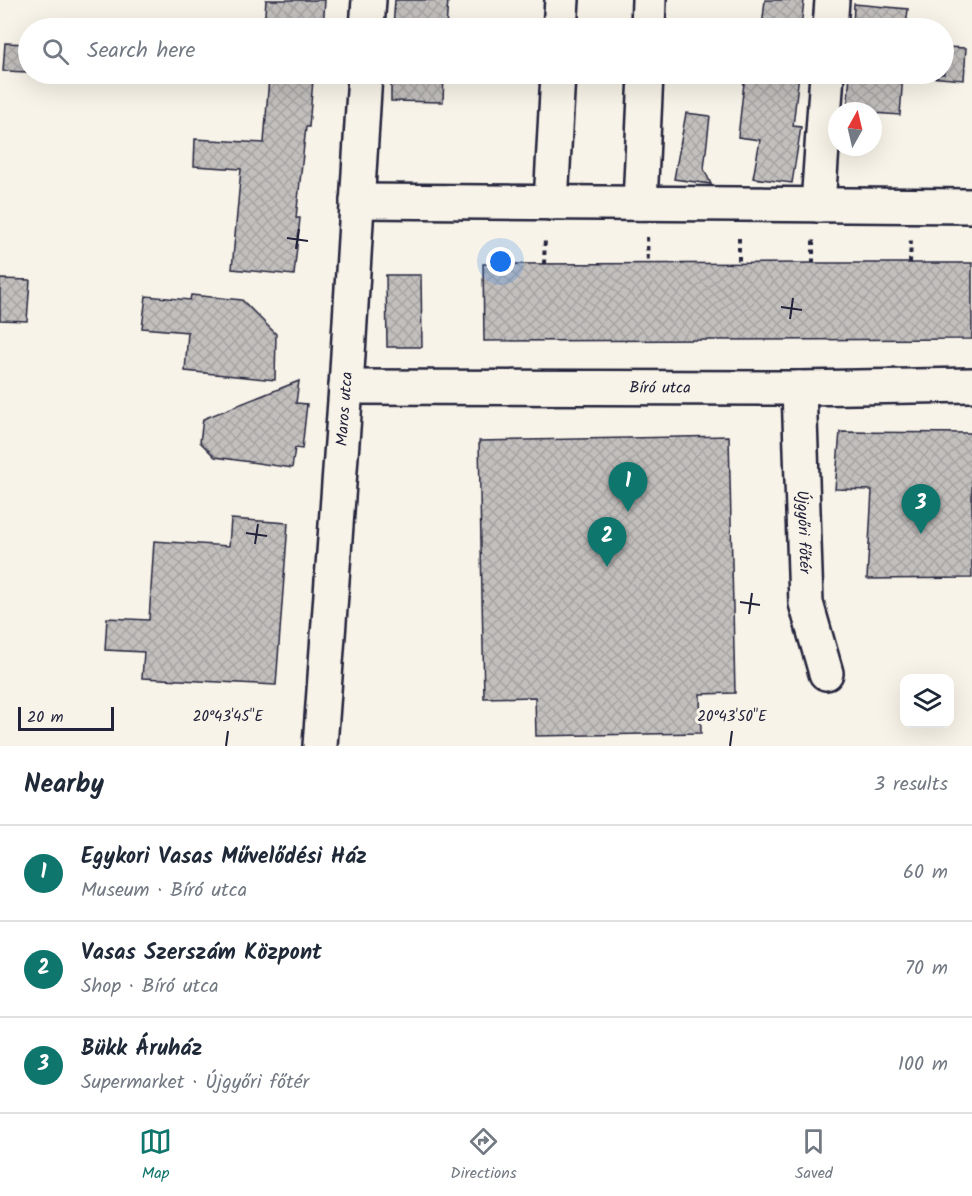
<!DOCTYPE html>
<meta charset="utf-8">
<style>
body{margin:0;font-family:Kalam,sans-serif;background:#f2f2f3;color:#1f2937}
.controls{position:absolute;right:18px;bottom:18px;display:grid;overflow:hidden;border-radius:12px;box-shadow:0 6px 24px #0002}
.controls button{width:54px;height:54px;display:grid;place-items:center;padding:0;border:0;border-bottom:2px solid #e0e1e3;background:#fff;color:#1f2937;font:30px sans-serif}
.compass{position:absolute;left:828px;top:102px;width:54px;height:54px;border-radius:50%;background:#fff;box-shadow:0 6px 24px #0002;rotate:8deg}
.scale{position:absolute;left:18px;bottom:15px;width:96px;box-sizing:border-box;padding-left:6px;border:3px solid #22223b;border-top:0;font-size:16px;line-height:21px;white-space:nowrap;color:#22223b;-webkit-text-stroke:4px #f7f3e8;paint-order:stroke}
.you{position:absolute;left:501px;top:262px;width:21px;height:21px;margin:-15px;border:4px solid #fff;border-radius:50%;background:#1a73e8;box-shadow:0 0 0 9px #1a73e833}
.badge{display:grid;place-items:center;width:39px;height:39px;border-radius:50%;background:#0f766e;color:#fff;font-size:20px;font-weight:700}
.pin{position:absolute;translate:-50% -50px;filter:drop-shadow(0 2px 3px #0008)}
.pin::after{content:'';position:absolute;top:32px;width:21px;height:18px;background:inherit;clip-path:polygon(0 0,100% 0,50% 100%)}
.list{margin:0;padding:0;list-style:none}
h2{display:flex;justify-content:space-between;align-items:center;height:78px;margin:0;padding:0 24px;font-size:26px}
h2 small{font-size:20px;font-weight:400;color:#747a83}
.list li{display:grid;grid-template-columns:39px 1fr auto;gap:18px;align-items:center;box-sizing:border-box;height:96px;padding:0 24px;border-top:2px solid #e0e1e3}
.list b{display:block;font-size:22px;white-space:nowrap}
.list p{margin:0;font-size:20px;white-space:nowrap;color:#747a83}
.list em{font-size:20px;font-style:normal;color:#747a83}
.icon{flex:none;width:33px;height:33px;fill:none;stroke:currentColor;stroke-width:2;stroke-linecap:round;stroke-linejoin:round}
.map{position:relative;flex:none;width:972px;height:746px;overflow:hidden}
.search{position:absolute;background:#fff;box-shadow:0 6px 24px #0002;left:18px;right:18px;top:18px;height:66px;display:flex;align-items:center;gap:15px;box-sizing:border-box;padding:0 21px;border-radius:33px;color:#747a83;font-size:22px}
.sheet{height:366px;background:#fff}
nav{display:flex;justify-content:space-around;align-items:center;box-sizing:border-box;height:84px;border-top:2px solid #e0e1e3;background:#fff;font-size:16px;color:#747a83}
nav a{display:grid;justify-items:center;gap:3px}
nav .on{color:#0f766e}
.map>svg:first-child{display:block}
</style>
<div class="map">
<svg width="972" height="746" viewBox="0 0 972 746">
<defs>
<pattern id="building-cross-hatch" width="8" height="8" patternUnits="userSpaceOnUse" patternTransform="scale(1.5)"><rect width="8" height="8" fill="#c2bfbd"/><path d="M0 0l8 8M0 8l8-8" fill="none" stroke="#a6a4a3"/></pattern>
</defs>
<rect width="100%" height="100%" fill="#f7f3e8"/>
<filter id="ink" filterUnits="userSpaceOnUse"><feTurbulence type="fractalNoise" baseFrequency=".0167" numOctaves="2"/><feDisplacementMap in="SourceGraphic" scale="12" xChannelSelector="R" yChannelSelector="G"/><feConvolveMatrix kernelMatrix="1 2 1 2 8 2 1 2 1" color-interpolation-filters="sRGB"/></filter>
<g filter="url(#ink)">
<g fill="url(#building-cross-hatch)" stroke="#22223b" stroke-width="1.5">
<path d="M 266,0 L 325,0 L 323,28 L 264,28 Z"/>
<path d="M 395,0 L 448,0 L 446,28 L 393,28 Z"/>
<path d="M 765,0 L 804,0 L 801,28 L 762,28 Z"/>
<path d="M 854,4 L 908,9 L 906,28 L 853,28 Z"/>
<path d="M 5,43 L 28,44 L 28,72 L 3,71 Z"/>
<path d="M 944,47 L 966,48 L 964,80 L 903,75 L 900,115 L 873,113 L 873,111 L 847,111 L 850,74 L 944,74 Z"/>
<path d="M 391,74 L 444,74 L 443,102 L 391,101 Z"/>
<path d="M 745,74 L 799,74 L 793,126 L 801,127 L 792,183 L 753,178 L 760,140 L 738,137 Z"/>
<path d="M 269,77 L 313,80 L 309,127 L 306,127 L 296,218 L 300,218 L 294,275 L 232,269 L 241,169 L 194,166 L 195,139 L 264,143 Z"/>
<path d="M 686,113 L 710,116 L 704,169 L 711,184 L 674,179 Z"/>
<path d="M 813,263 L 972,263 L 972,339 L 484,341 L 483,264 Z"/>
<path d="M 386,275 L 421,275 L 422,347 L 387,347 Z"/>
<path d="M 0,279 L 30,280 L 27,321 L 0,320 Z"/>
<path d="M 191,295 L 242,300 L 276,334 L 275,380 L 185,371 L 188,332 L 142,328 L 146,296 L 190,300 Z"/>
<path d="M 299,381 L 296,403 L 307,404 L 302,449 L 295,448 L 292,468 L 215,457 L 200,442 L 203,419 Z"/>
<path d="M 840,432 L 972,433 L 972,578 L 867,579 L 872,490 L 835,489 Z"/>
<path d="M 729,436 L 735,693 L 700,694 L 701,733 L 536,736 L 535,697 L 484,698 L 479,441 Z"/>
<path d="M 231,519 L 288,523 L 276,685 L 142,678 L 144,652 L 105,650 L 107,618 L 149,620 L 154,541 L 229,546 Z"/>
</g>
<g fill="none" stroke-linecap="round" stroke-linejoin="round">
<defs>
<g id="minor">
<path d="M 367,28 L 369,0"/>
<path d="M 560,28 L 562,0"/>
<path d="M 648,28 L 649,0"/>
<path d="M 830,28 L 832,0"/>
<path d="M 357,201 L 972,206"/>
<path d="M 551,203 L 558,74"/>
<path d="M 640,203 L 646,74"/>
<path d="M 818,205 L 827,74"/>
<path id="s1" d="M 346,387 L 799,388 L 972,385"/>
<path id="s2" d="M 799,388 L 806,603 L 826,673"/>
<path id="s3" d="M 320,746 L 346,387 L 365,74"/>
</g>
</defs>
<use href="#minor" stroke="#22223b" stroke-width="38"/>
<g stroke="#22223b" stroke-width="4" stroke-dasharray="4.5 4.5" stroke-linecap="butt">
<path d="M 647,237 L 648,263"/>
<path d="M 739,238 L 739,263"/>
<path d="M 813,263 L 813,238"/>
<path d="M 910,263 L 911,239"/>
<path d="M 544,264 L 545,237"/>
</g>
<use href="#minor" stroke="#f7f3e8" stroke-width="33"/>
</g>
</g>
<path fill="none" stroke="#22223b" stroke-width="2" d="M 287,238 L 308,241M 296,249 L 299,229M 781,307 L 802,310M 790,319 L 793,298M 246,533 L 267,536M 255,544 L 258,524M 740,602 L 760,605M 749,614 L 752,593M 226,746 L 228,731M 730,746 L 732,731"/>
<g text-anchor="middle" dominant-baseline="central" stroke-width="6" stroke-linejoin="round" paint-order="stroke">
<g font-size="16" fill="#22223b" stroke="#f7f3e8">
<text stroke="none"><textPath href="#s1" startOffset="314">Bíró utca</textPath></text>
<text stroke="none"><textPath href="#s3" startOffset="338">Maros utca</textPath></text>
<text stroke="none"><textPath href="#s2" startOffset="144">Újgyőri főtér</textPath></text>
</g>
</g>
<g font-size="15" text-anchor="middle" fill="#22223b" stroke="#f7f3e8" stroke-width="6" stroke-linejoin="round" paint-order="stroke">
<text x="228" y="721">20°43'45"E</text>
<text x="732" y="721">20°43'50"E</text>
</g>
</svg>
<div class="controls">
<button><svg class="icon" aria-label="layers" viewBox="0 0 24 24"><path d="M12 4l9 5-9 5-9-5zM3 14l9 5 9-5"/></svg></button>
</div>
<svg class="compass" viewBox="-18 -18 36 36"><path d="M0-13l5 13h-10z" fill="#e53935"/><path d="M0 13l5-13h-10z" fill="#747a83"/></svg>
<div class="scale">20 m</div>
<div class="you"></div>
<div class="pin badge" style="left:628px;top:512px">1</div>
<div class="pin badge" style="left:607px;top:567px">2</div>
<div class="pin badge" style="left:921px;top:534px">3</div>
<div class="search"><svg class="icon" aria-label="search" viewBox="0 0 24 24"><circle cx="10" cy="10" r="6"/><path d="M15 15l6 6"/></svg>Search here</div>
</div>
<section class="sheet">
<h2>Nearby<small>3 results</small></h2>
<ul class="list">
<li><span class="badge">1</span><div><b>Egykori Vasas Művelődési Ház</b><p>Museum · Bíró utca</p></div><em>60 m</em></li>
<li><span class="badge">2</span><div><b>Vasas Szerszám Központ</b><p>Shop · Bíró utca</p></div><em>70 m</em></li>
<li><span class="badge">3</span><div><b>Bükk Áruház</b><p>Supermarket · Újgyőri főtér</p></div><em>100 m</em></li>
</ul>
</section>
<nav>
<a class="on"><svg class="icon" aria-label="map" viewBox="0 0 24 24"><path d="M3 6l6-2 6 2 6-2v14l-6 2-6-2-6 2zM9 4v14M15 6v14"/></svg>Map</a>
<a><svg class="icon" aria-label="directions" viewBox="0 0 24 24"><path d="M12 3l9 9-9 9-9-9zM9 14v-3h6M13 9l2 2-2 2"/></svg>Directions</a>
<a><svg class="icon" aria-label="saved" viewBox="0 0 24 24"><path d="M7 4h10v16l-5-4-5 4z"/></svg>Saved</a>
</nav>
